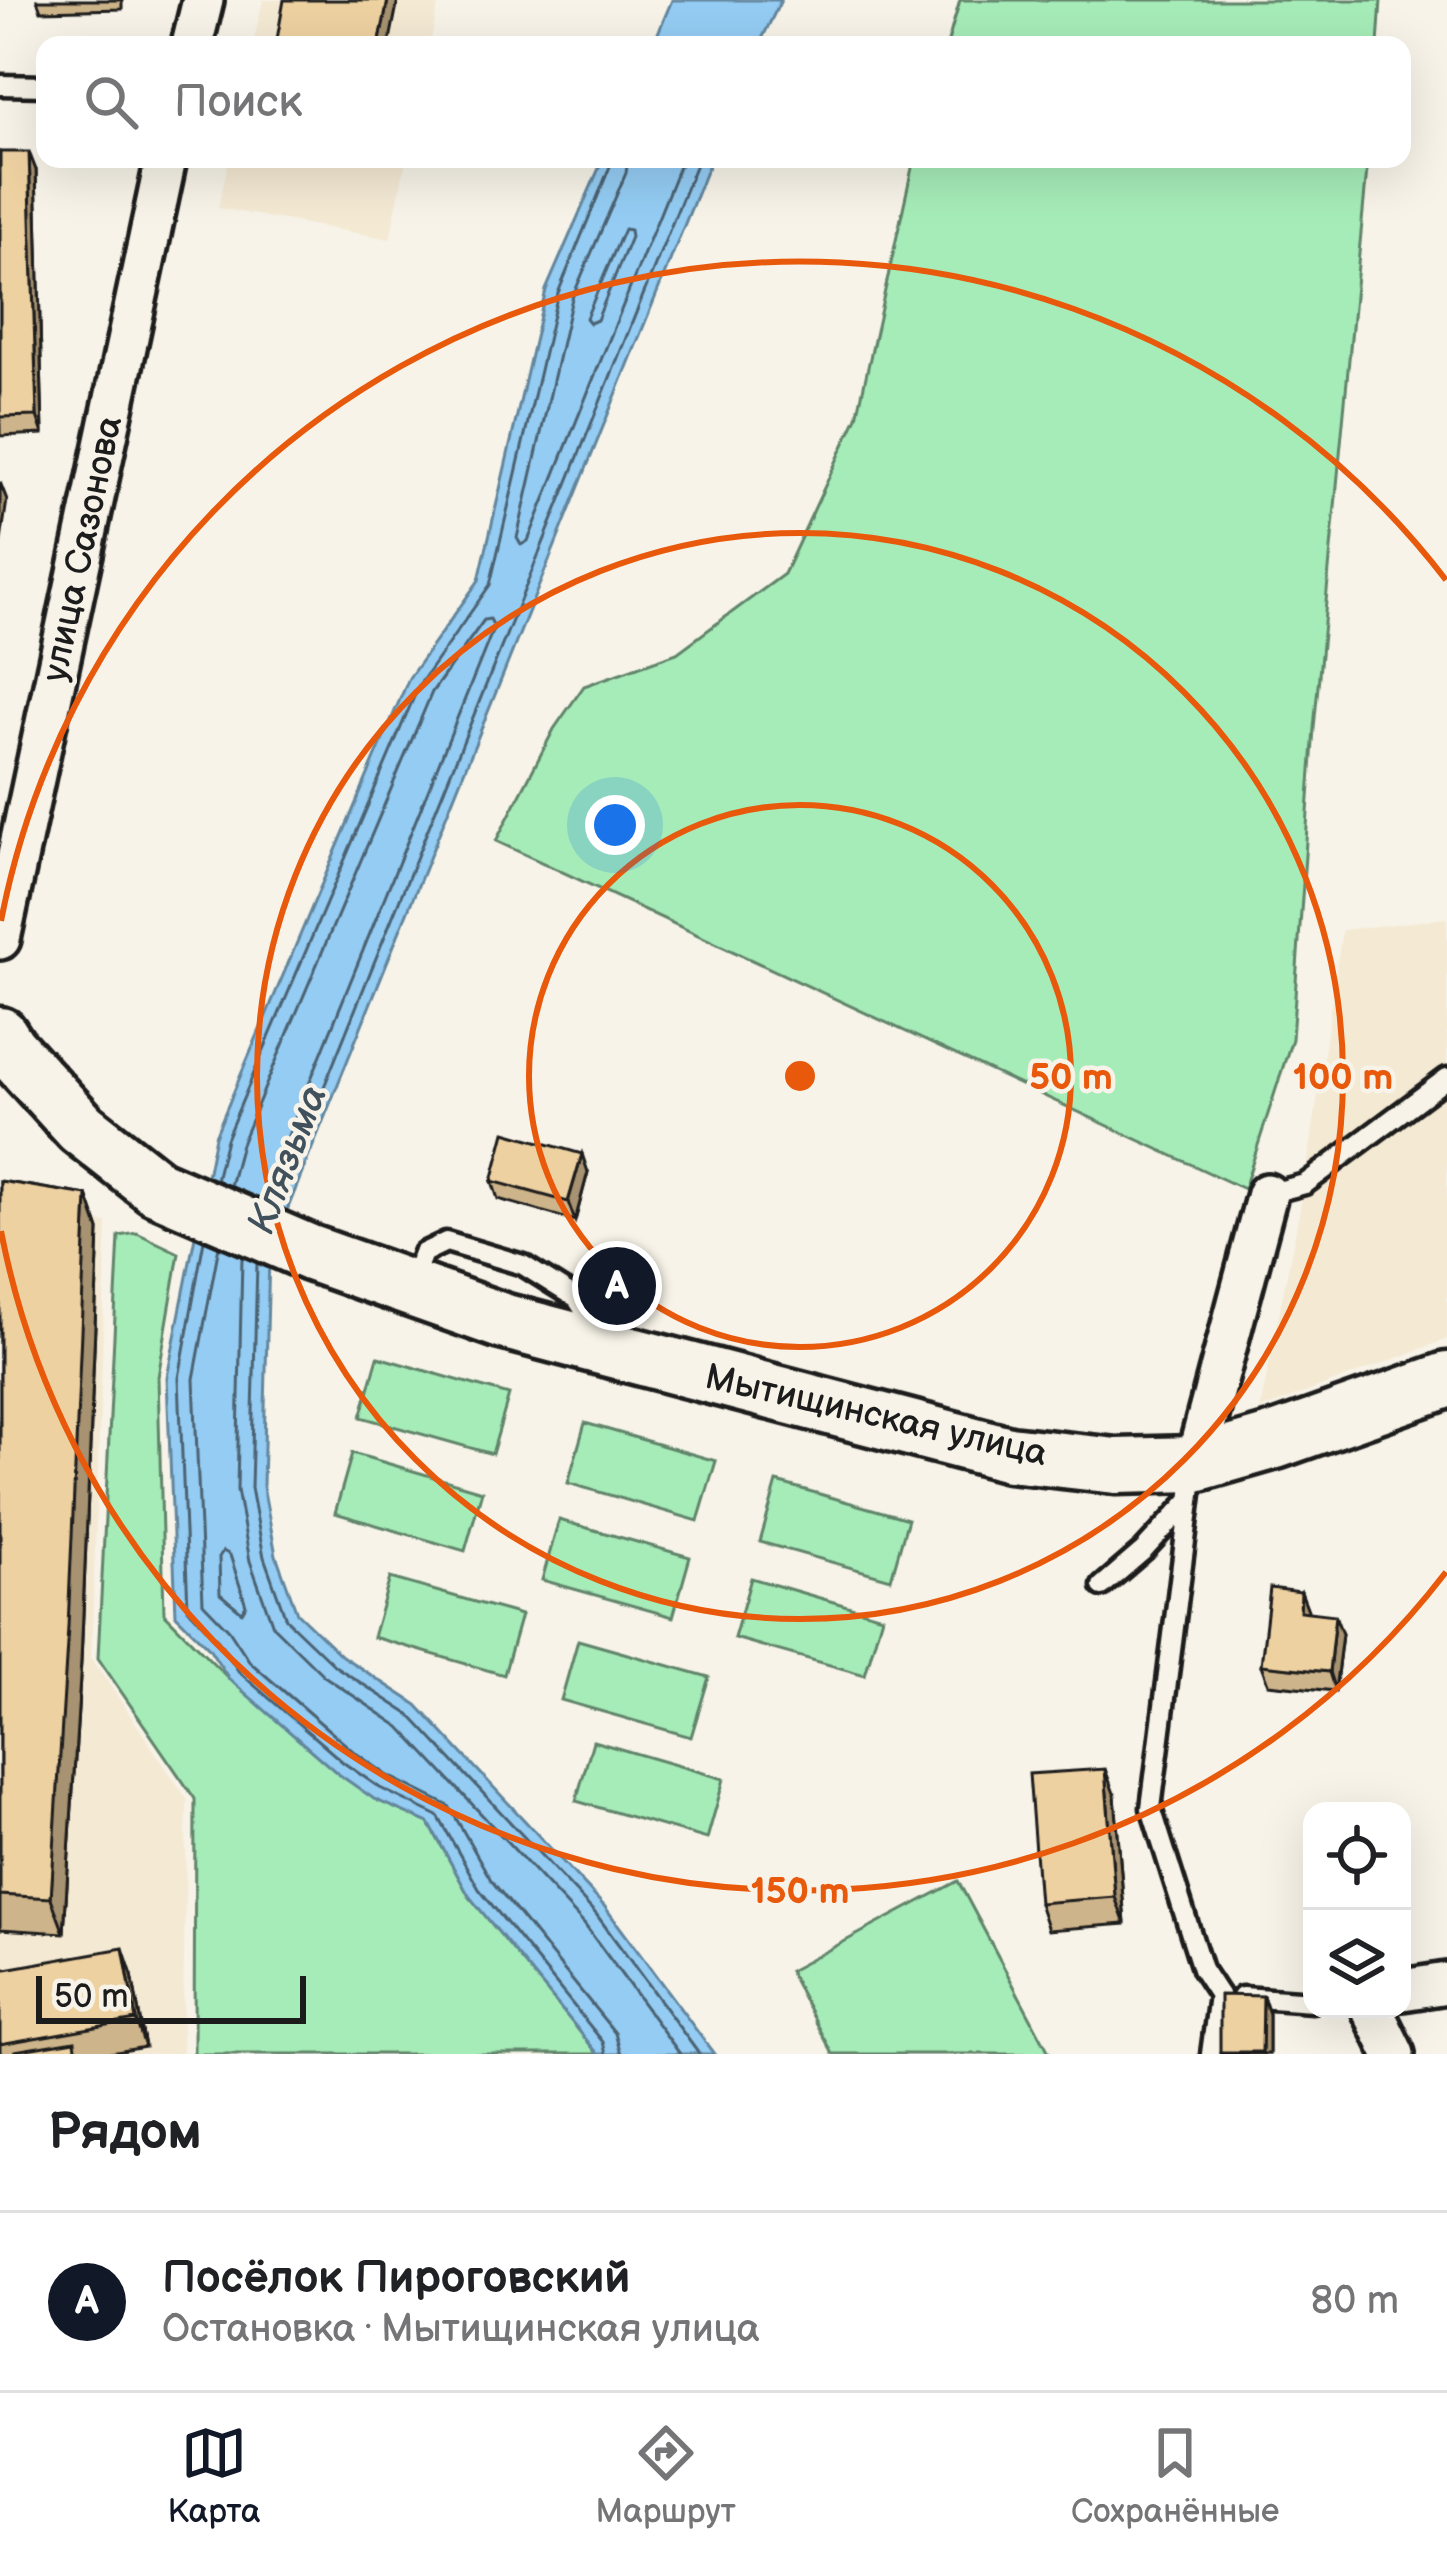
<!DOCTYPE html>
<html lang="ru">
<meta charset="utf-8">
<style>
body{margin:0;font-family:"Balsamiq Sans",sans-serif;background:#f6f6f6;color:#202124}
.controls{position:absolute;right:36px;bottom:36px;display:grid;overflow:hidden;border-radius:24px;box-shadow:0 12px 48px #0002}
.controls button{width:108px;height:108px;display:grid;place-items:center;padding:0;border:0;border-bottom:3px solid #e0e0e0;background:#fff;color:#202124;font:60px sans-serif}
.scale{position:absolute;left:36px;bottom:30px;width:270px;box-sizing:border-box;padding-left:12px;border:6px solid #1c1c1c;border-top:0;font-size:33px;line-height:42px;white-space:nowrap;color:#1c1c1c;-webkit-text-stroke:9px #f7f3e8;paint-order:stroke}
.you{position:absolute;left:615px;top:825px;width:42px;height:42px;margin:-30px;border:9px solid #fff;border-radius:50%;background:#1a73e8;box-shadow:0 0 0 18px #1a73e833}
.badge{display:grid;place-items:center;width:78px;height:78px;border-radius:50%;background:#111827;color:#fff;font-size:39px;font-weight:700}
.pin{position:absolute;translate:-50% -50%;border:6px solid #fff;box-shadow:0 3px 12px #0006}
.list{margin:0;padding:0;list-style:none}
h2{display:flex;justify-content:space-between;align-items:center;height:156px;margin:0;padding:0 48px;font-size:51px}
h2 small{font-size:39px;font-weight:400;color:#757577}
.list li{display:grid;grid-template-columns:78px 1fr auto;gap:36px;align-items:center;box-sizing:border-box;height:180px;padding:0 48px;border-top:3px solid #e0e0e0}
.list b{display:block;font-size:45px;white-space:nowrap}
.list p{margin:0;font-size:39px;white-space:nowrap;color:#757577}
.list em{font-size:39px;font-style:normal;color:#757577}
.icon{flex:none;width:66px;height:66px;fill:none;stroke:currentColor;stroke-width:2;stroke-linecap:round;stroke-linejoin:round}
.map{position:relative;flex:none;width:1447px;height:2054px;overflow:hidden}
.search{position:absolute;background:#fff;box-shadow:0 12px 48px #0002;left:36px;right:36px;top:36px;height:132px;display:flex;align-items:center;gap:30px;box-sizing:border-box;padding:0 42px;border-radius:24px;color:#757577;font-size:45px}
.sheet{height:336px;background:#fff}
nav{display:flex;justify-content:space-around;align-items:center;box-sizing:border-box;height:168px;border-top:3px solid #e0e0e0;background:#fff;font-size:33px;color:#757577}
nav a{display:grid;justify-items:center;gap:6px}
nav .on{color:#111827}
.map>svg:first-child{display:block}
</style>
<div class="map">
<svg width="1447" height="2054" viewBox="0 0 1447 2054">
<rect width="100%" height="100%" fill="#f7f3e8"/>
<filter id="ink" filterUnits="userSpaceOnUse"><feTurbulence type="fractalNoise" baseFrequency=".00833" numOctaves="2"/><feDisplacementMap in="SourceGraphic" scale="24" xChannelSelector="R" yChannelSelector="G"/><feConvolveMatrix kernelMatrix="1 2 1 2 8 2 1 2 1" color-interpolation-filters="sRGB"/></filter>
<g filter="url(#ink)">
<g fill="#f4e9d3">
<path d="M 263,0 L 439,0 L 430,45 L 253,45 Z"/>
<path d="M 229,159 L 406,159 L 390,239 L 218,208 Z"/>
<path d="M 1447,918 L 1447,1339 L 1260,1410 L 1305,1184 L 1342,930 Z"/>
<path d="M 0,1202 L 107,1223 L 91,1657 L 187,1799 L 182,2054 L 0,2054 Z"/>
</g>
<g fill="#a6ecb8" stroke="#61846a" stroke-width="3">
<path d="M 960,0 L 1381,0 L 1378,45 L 947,45 Z"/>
<path d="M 914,159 L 1368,159 L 1314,728 L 1292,1039 L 1244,1189 L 496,841 L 554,729 L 584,686 L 677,653 L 784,574 L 857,417 Z"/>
<path d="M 137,1233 L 179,1253 L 158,1377 L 164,1613 L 229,1679 L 374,1799 L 429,1823 L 469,1896 L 598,2054 L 194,2054 L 195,1799 L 98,1658 L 119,1236 Z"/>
<path d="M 378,1357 L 509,1395 L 492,1454 L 361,1417 Z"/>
<path d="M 585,1423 L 716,1461 L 698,1521 L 568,1483 Z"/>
<path d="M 352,1453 L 482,1491 L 465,1551 L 335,1513 Z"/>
<path d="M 777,1482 L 908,1519 L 891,1579 L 760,1542 Z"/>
<path d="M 559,1520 L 690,1557 L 673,1617 L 542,1580 Z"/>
<path d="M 390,1578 L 521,1615 L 504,1675 L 373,1637 Z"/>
<path d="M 751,1578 L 882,1616 L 865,1675 L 734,1638 Z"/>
<path d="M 578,1640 L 709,1677 L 691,1737 L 561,1700 Z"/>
<path d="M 593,1741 L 724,1779 L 707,1839 L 576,1801 Z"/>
<path d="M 958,1881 L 1050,2054 L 833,2054 L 789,1971 Z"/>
</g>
<g fill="#94ccf3" stroke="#64869d" stroke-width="3">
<path d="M 672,0 L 781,0 L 759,45 L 653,45 Z"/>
<path d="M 603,159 L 711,159 L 269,1255 L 263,1486 L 276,1555 L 297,1613 L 342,1656 L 417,1705 L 605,1907 L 714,2054 L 598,2054 L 469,1896 L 429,1823 L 374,1799 L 337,1773 L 229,1679 L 209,1648 L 176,1615 L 167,1377 L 215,1136 L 409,678 L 479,580 L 546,290 Z"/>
</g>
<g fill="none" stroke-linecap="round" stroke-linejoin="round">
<g stroke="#4c6272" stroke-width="3">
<path d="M 628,159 L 626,173 L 572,298 L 517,538 L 521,545 L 528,541 L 682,159"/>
<path d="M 624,229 L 630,230 L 631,237 L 597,320 L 590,323 L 586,318 Z"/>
<path d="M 216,1180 L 226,1139 L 419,685 L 490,585 L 558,293 L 613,159"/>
<path d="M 230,1186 L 241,1144 L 432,692 L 484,620 L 490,619 L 494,627 L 262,1200"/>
<path d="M 276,1206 L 698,159"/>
<path d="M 204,1240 L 179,1378 L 188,1609 L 218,1640 L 239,1672 L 344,1763 L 380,1788 L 438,1816 L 479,1889 L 603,2042 L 606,2054"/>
<path d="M 219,1246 L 194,1379 L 203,1603 L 229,1630 L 250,1662 L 353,1751 L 387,1775 L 449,1806 L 491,1880 L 615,2033 L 621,2054"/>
<path d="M 242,1257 L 237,1490 L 250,1561 L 273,1626 L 324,1676 L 400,1727 L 584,1924 L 680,2054"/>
<path d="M 257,1263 L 251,1488 L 264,1557 L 286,1619 L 335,1666 L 410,1715 L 596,1914 L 699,2054"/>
<path d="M 223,1551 L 230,1555 L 246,1605 L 242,1612 L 220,1594 L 219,1557 Z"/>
</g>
<defs>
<g id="lane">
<path d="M 0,85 L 45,86"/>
<path d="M 1267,1194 L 1305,1184 L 1447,1078"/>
<path d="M 411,1284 L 423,1253 L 446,1242 L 523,1265 L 577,1299 L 598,1332"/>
<path d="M 1194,1470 L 1151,1808 L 1202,1969 L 1219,1995"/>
<path d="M 1102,1586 L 1144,1550 L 1189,1501"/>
<path d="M 1242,1997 L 1312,2002"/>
<path d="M 1211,2054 L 1219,1995"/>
</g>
<g id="street">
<path d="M 192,45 L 203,0"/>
<path d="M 0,939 L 166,159"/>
<path d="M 1195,1464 L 1267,1194"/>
<path d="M 1402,1990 L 1447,1983"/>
<path d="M 1372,2009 L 1394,2054"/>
</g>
<path id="secondary" d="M 0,1035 L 9,1049 L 81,1128 L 156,1187 L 310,1253 L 502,1321 L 1009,1454 L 1116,1466 L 1195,1464 L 1275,1441 L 1447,1380"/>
</defs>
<use href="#lane" stroke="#1c1c1c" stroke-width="27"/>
<use href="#street" stroke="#1c1c1c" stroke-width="48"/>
<use href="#secondary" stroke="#1c1c1c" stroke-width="63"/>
<use href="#lane" stroke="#f7f3e8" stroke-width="18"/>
<use href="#street" stroke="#f7f3e8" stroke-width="39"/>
<use href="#secondary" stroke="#f7f3e8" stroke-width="54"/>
</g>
<g fill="#cdb48a" stroke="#1c1c1c" stroke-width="3">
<path d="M 37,0 L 122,0 L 122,9 L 41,11 Z"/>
<path d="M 0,152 L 36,170 L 43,434 L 0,436 Z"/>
<path d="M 588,1172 L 575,1221 L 498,1199 L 492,1181 Z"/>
<path d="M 0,1181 L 87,1195 L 99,1230 L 81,1662 L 64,1933 L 0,1929 Z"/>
<path d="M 1301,1592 L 1308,1612 L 1342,1634 L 1335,1691 L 1268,1684 L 1261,1665 Z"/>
<path d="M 1115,1796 L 1125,1924 L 1048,1930 L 1039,1903 Z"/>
<path d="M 0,1970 L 132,1975 L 145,2047 L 105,2054 L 0,2054 Z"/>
<path d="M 1269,2014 L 1269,2054 L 1221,2054 L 1220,2052 Z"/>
</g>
<g fill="#a79271" stroke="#1c1c1c" stroke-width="3">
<path d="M 388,0 L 398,0 L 389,45 L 379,45 Z"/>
<path d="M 29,152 L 36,170 L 43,434 L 37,416 Z"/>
<path d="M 0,482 L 7,500 L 0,548 Z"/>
<path d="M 582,1154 L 588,1172 L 575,1221 L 568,1202 Z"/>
<path d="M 87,1195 L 99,1230 L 81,1662 L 64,1933 L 51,1898 Z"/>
<path d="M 1301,1592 L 1308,1610 L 1307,1630 L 1300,1611 Z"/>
<path d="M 1335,1615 L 1342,1634 L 1335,1691 L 1329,1672 Z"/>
<path d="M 1105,1769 L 1115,1796 L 1125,1924 L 1115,1897 Z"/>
<path d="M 123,1948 L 132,1975 L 145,2047 L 136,2020 Z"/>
<path d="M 1263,1996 L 1269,2014 L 1269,2054 L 1263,2054 L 1262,2052 Z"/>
</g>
<g fill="#eed1a1" stroke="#1c1c1c" stroke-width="3">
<path d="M 284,0 L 388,0 L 379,45 L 276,45 Z"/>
<path d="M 0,152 L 29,152 L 37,416 L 0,417 Z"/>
<path d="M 505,1132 L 582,1154 L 568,1202 L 492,1181 Z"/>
<path d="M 0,1181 L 87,1195 L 68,1627 L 51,1898 L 0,1895 Z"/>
<path d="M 1270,1588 L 1301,1592 L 1300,1611 L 1335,1615 L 1329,1672 L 1261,1665 Z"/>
<path d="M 1105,1769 L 1115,1897 L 1039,1903 L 1029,1774 Z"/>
<path d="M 123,1948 L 136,2020 L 0,2044 L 0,1970 Z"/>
<path d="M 1220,1995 L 1263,1996 L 1262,2052 L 1220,2052 Z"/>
<path d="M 75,2041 L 77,2054 L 16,2054 L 15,2051 Z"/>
</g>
</g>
<g fill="none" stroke="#e8590c" stroke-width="6">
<circle cx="800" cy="1076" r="271"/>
<circle cx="800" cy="1076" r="543"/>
<path d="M1446 1572A814 814 0 0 1 1 1231M1 921A814 814 0 0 1 1446 580"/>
</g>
<g text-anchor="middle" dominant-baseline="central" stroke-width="9" stroke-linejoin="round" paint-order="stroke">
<g font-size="36" fill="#1c1c1c" stroke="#f7f3e8">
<text transform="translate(83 549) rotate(-78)">улица Сазонова</text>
<text transform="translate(876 1416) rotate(13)">Мытищинская улица</text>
</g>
<g font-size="39" font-style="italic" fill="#40515c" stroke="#f7f3e8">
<text transform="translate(288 1160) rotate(-69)">Клязьма</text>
</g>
</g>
<circle cx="800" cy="1076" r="18" fill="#e8590c" stroke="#f7f3e8" stroke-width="6"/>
<g font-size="36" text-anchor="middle" font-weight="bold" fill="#e8590c" stroke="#f7f3e8" stroke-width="9" stroke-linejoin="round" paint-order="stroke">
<text x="1071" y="1089">50 m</text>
<text x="1343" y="1089">100 m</text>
<text x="800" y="1903">150 m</text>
</g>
</svg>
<div class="controls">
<button><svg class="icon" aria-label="locate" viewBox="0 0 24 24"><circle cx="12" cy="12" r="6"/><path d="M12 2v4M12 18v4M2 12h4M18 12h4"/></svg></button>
<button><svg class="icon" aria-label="layers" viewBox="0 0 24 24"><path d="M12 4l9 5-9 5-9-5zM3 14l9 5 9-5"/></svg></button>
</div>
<div class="scale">50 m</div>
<div class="you"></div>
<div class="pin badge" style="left:617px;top:1286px">A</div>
<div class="search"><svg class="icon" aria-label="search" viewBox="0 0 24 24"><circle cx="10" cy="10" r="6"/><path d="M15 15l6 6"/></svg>Поиск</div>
</div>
<section class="sheet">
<h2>Рядом<small></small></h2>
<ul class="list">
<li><span class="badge">A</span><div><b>Посёлок Пироговский</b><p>Остановка · Мытищинская улица</p></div><em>80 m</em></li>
</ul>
</section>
<nav>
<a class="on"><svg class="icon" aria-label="map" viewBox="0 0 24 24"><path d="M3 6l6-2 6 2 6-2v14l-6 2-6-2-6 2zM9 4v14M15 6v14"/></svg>Карта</a>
<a><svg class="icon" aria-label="directions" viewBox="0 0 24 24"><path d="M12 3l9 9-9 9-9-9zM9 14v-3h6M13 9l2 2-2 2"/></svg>Маршрут</a>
<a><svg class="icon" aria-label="saved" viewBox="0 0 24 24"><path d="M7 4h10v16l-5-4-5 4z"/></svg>Сохранённые</a>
</nav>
